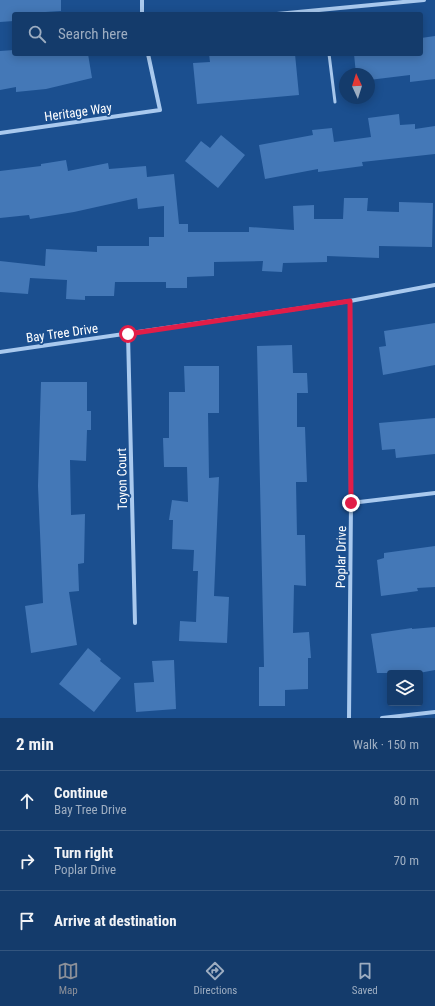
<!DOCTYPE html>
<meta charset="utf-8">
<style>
body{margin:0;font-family:"Roboto Condensed",sans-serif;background:#214673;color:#f1f3f6}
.controls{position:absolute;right:12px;bottom:12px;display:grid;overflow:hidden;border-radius:4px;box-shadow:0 2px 10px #0003}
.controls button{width:36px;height:36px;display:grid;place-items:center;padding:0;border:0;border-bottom:1px solid #33557e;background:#143b6b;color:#f1f3f6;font:20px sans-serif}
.compass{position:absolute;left:339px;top:68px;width:36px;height:36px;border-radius:50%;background:#143b6b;box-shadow:0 2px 10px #0003;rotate:356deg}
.stop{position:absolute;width:12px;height:12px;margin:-9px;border:3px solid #e11d48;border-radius:50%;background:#fff}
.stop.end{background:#e11d48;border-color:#fff;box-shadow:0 1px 4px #0008}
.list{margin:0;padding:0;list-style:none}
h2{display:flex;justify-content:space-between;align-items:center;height:52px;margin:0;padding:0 16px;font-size:17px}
h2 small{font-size:13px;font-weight:400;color:#9dadc1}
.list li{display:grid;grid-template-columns:26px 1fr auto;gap:12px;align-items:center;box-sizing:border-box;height:60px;padding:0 16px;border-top:1px solid #33557e}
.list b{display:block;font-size:15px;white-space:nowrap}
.list p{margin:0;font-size:13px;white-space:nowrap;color:#9dadc1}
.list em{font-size:13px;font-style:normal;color:#9dadc1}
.icon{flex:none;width:22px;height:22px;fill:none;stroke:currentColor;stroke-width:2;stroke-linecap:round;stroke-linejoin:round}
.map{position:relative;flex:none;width:435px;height:718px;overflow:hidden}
.search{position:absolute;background:#143b6b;box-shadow:0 2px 10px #0003;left:12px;right:12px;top:12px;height:44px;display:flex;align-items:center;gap:10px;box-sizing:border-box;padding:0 14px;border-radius:4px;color:#9dadc1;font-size:15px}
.sheet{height:232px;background:#143b6b}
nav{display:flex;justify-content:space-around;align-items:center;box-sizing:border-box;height:56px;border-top:1px solid #33557e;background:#143b6b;font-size:11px;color:#9dadc1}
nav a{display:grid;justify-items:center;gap:2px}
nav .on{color:#8c9099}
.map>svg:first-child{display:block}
</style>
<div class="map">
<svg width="435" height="718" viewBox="0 0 435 718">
<rect width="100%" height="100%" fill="#1b4f8f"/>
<g fill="#4478b7">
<path d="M 0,0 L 61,0 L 61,11 L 14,14 L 14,21 L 0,22 Z"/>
<path d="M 435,36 L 435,79 L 410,82 L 410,75 L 369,80 L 369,74 L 356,74 L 354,54 L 421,54 L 421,38 Z"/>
<path d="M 14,50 L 14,54 L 88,54 L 92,78 L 46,89 L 16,92 L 16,87 L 0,90 L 0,51 Z"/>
<path d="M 209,54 L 295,54 L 299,95 L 197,104 L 193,63 L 210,62 Z"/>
<path d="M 399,114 L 400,125 L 415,124 L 415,129 L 435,126 L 435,154 L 362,162 L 363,166 L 318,172 L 318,169 L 265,179 L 259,145 L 313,135 L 312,130 L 332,128 L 334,142 L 371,137 L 368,118 Z"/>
<path d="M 221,135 L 245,155 L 218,188 L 185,161 L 201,141 L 210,148 Z"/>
<path d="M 66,160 L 68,171 L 108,163 L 109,169 L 146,166 L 147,177 L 174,174 L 179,224 L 188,224 L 188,232 L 249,232 L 249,227 L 294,230 L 293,206 L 314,205 L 314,219 L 343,219 L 344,198 L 368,198 L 367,211 L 399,212 L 399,202 L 433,203 L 432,247 L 379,246 L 379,258 L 327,256 L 327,262 L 283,263 L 282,272 L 262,271 L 263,261 L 214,262 L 214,276 L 187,277 L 187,288 L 166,288 L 166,282 L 115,282 L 114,296 L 85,296 L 85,300 L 66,299 L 67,280 L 30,278 L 28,294 L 0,292 L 0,261 L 45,266 L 46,249 L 97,252 L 97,246 L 149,246 L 149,237 L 164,237 L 164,206 L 138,209 L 137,198 L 74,212 L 30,219 L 29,215 L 0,218 L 0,171 L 41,166 L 41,164 Z"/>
<path d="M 435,323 L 435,365 L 383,375 L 379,347 L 386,346 L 384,331 Z"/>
<path d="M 292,345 L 293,373 L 307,373 L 308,393 L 297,393 L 297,427 L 305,427 L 307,482 L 296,482 L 297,535 L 305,535 L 306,586 L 294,585 L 293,633 L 309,632 L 311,658 L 308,658 L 308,689 L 285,690 L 285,706 L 259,706 L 259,667 L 264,667 L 257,346 Z"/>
<path d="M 184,366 L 219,366 L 219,413 L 208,413 L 209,478 L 219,477 L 214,596 L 229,597 L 227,643 L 179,641 L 180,621 L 196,622 L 198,571 L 193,571 L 194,550 L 172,549 L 173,520 L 169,520 L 172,500 L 188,502 L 187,467 L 164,467 L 163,438 L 169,438 L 169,392 L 185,392 Z"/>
<path d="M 41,382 L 87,382 L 87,411 L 91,411 L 91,430 L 87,430 L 86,461 L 70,460 L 71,515 L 85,514 L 84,563 L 78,564 L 79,591 L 69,592 L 77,645 L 31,653 L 25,606 L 43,603 L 38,486 Z"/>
<path d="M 435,418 L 435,454 L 396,458 L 395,449 L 382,450 L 379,423 Z"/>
<path d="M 435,546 L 435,587 L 417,588 L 418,591 L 381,596 L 377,560 L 384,558 L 384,553 Z"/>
<path d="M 435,627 L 435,670 L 419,673 L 377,673 L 371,634 L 412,628 L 412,629 Z"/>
<path d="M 88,648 L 101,659 L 100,661 L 121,678 L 94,712 L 59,684 Z"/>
<path d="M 174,660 L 176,709 L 136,712 L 134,683 L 154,682 L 152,661 Z"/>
</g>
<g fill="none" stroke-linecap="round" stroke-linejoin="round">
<path stroke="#a9c9ee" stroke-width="3" d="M 329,54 L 335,102"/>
<g stroke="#a9c9ee" stroke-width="4">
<path d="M 142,0 L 142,14"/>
<path d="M 277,14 L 424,0"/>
<path d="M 0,133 L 160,110 L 148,54"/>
<path d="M 128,334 L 135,623"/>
<path d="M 0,352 L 350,301 L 435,285"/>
<path d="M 351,503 L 435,493"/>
<path d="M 349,718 L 351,503 L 350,301"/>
<path d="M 382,718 L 435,712"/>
</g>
</g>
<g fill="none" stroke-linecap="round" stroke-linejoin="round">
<path stroke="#e11d48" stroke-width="5" d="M 128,334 L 350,301 L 351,503"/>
</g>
<g text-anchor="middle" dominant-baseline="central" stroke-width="3.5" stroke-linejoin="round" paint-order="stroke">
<g font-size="13" fill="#fff" stroke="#1b4f8f">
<text transform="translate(78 112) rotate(-8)">Heritage Way</text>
<text transform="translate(62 333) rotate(-8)">Bay Tree Drive</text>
<text transform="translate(122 479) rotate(-91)">Toyon Court</text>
<text transform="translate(341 557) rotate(-89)">Poplar Drive</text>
</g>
</g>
</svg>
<div class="controls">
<button><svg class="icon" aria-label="layers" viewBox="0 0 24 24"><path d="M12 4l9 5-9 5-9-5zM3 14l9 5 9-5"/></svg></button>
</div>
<svg class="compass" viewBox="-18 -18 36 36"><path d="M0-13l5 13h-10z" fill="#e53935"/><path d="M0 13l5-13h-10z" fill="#9dadc1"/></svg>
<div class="stop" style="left:128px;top:334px"></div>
<div class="stop end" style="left:351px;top:503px"></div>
<div class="search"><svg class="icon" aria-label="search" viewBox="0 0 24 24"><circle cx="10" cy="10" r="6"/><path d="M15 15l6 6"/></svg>Search here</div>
</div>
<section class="sheet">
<h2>2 min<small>Walk · 150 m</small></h2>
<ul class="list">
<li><svg class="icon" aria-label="ahead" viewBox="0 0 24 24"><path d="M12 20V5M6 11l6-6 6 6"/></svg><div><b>Continue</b><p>Bay Tree Drive</p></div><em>80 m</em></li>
<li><svg class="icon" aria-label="right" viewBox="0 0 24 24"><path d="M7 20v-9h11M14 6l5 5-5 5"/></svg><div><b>Turn right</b><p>Poplar Drive</p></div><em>70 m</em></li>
<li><svg class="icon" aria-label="arrive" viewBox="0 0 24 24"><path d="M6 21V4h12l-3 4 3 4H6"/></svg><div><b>Arrive at destination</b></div></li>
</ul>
</section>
<nav>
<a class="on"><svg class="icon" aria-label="map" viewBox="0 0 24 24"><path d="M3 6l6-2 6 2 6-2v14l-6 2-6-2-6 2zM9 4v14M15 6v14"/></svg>Map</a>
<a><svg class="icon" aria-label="directions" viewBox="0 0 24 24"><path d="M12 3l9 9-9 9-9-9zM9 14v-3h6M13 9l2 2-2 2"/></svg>Directions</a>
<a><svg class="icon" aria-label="saved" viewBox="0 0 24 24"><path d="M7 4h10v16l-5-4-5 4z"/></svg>Saved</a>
</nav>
